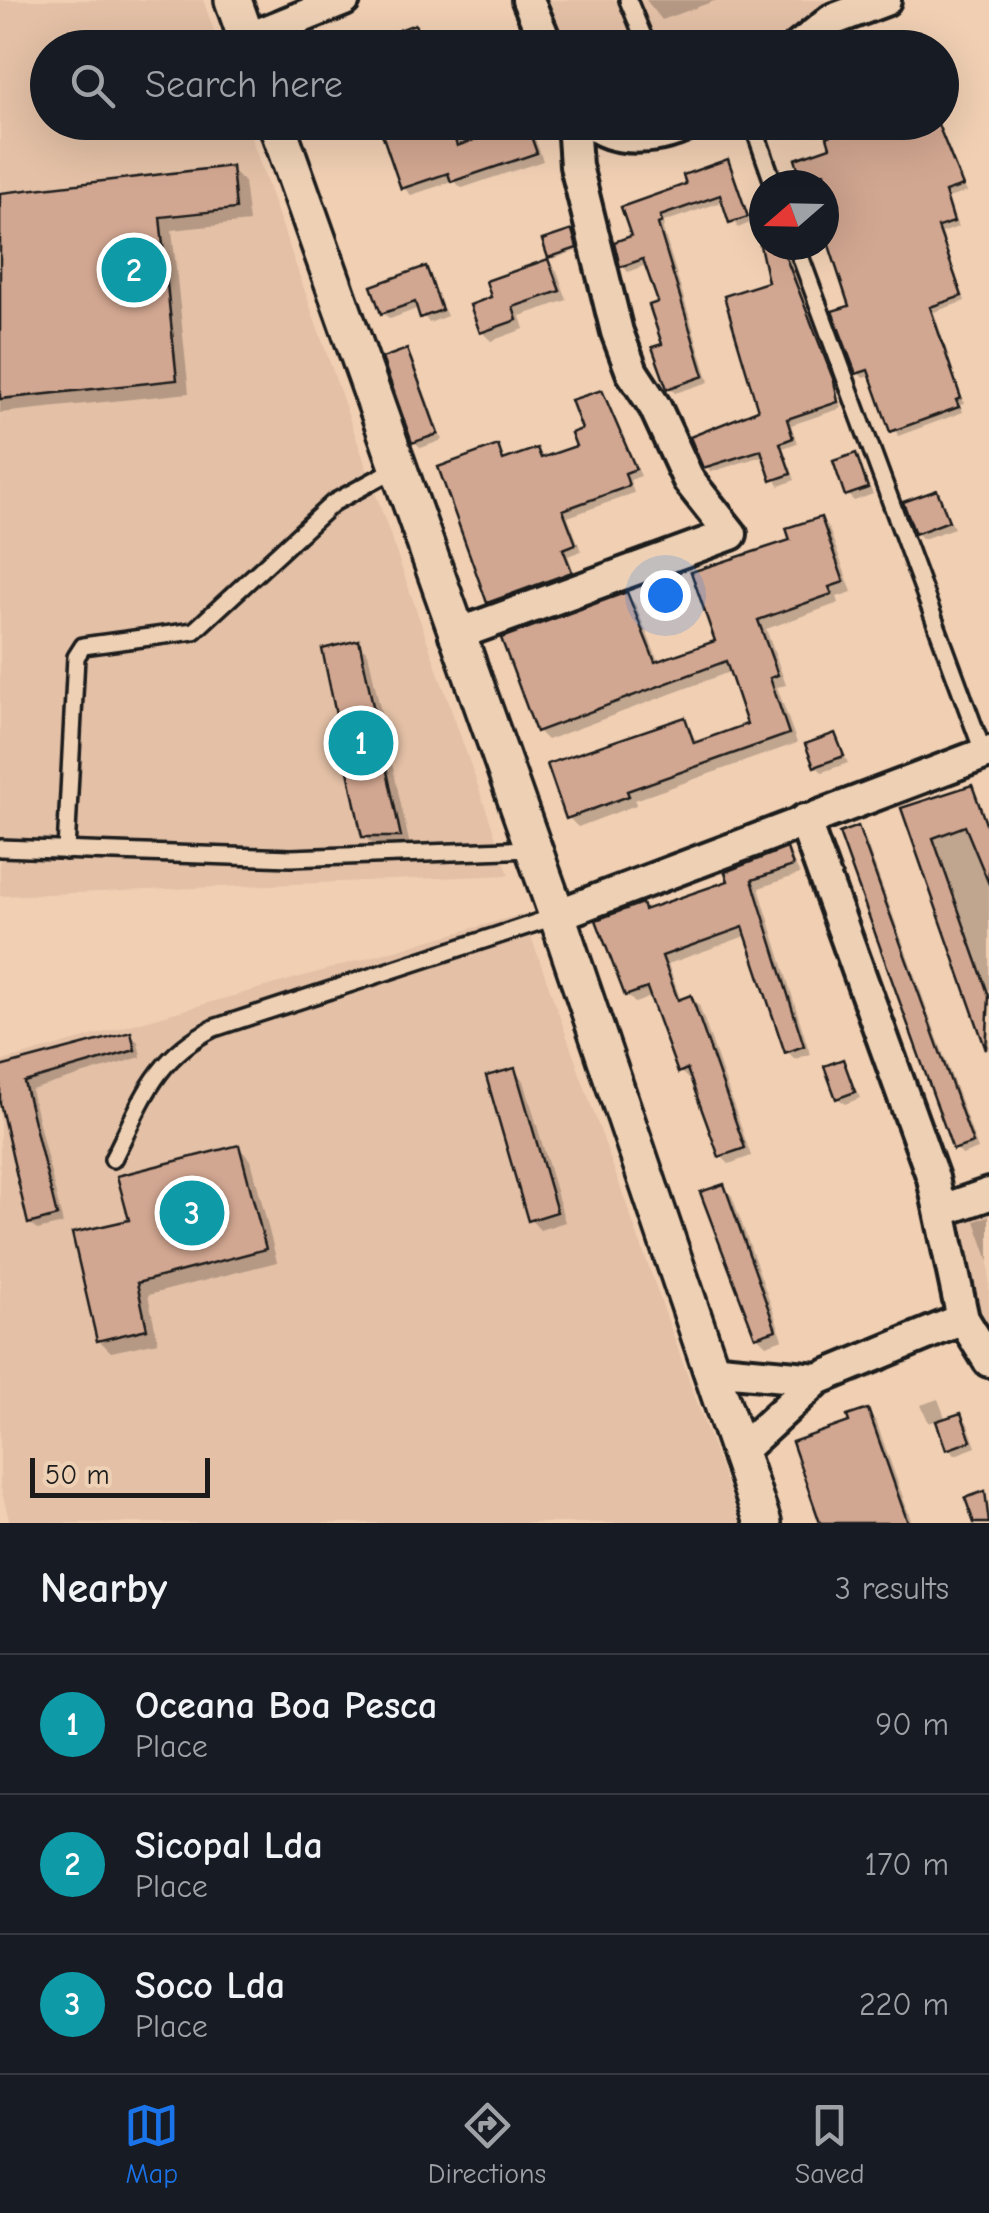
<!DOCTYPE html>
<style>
body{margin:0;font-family:"Comic Neue",sans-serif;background:#20242c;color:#f1f3f6}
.compass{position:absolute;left:749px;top:170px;width:90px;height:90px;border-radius:50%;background:#171b24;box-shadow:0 10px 40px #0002;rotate:250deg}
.scale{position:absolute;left:30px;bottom:25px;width:180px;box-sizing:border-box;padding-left:10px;border:5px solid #1c1c1c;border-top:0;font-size:28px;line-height:35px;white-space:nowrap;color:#1c1c1c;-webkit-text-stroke:8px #eed1b5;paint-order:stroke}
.you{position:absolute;left:665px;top:595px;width:35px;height:35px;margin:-25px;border:8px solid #fff;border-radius:50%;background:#1a73e8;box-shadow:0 0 0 15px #1a73e833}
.badge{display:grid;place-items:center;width:65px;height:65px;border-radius:50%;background:#1a73e8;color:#fff;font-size:32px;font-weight:700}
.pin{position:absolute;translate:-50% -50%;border:5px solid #fff;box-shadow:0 2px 10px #0006}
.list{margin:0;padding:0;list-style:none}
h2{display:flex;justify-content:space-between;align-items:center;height:130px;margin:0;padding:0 40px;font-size:42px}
h2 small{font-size:32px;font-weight:400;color:#9ea1a6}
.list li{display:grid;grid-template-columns:65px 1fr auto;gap:30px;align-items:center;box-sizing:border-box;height:140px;padding:0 40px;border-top:2px solid #363941}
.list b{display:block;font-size:38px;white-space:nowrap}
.list p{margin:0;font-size:32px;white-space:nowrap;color:#9ea1a6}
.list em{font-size:32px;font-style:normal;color:#9ea1a6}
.icon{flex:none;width:55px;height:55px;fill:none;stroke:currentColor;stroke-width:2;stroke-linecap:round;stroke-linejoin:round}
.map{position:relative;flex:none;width:989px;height:1523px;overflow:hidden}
.search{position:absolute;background:#171b24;box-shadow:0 10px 40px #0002;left:30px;right:30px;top:30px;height:110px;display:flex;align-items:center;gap:25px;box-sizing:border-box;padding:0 35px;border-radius:55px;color:#9ea1a6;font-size:38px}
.sheet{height:550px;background:#171b24}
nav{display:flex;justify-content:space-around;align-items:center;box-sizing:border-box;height:140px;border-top:2px solid #363941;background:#171b24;font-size:28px;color:#9ea1a6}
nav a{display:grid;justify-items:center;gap:5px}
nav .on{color:#1a73e8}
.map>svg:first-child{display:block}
</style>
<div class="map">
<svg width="989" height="1523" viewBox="0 0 989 1523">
<rect width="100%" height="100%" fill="#f0cfb3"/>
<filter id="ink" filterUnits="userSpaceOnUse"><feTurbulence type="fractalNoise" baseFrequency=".01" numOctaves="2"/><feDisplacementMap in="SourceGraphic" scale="20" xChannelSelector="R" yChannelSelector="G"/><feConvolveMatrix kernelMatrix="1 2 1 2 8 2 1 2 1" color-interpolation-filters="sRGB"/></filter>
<g filter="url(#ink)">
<g fill="#e3c0a6">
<path d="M 0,0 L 203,0 L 220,47 L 48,48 L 48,122 L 246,123 L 509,875 L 0,896 Z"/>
<path d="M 528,0 L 825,0 L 832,20 L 797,47 L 548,47 Z"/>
<path d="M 523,914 L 740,1523 L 10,1523 L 0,1485 L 0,1062 Z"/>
<path d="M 989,1194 L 989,1361 L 943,1210 Z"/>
</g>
<g fill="#0003">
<path d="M 646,0 L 717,0 L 662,20 Z"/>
<path d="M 414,27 L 426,47 L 444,41 L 450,48 L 352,48 Z"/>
<path d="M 381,122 L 512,122 L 514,129 L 525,125 L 533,133 L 543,161 L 462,188 L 454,181 L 411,195 L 403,187 Z"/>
<path d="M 938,131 L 967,192 L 948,198 L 958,227 L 942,233 L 965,301 L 934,312 L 964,404 L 960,405 L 963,412 L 898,436 L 873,375 L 863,378 L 858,372 L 853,307 L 829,238 L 824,239 L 824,185 L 806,185 L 798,161 Z"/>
<path d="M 727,162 L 752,222 L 738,228 L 724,201 L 664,222 L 663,229 L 709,382 L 675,393 L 669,387 L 661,304 L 646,265 L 628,272 L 623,266 L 634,238 L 689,186 Z"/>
<path d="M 231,169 L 244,182 L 249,222 L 172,230 L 189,393 L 0,413 L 0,195 Z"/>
<path d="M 764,220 L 764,245 L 793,245 L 787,253 L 842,408 L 791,425 L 797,443 L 783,448 L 795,480 L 779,486 L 765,455 L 711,472 L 706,466 L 761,412 L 772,283 L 755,223 Z"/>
<path d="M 572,232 L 578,250 L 553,259 L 550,256 Z"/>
<path d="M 548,262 L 557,271 L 567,300 L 520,316 L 524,329 L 491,341 L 482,332 L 495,299 Z"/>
<path d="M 426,269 L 447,316 L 429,323 L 419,308 L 390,319 L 383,313 Z"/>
<path d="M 406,352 L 412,358 L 442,440 L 421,448 L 415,442 Z"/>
<path d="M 602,392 L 641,476 L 630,480 L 634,493 L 568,517 L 581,551 L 568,556 L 577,579 L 496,609 L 489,602 L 497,448 L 506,462 L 536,451 L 543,458 L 579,447 Z"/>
<path d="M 855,456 L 873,494 L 854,501 L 847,494 Z"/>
<path d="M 936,493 L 954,528 L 923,539 L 917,533 Z"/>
<path d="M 820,519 L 829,529 L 852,592 L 837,597 L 839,603 L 766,629 L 786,685 L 777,687 L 797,743 L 635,800 L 636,805 L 578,827 L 568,817 L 684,720 L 698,744 L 751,725 L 732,671 L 547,740 L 538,731 L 626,595 L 635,604 L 659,663 L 718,642 L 793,541 Z"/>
<path d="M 358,643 L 368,653 L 410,846 L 374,846 L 364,836 Z"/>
<path d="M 834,736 L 848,763 L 822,772 L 816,766 Z"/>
<path d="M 971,788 L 989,826 L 989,1049 L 904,810 Z"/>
<path d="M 857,829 L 864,836 L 978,1149 L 962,1155 L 956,1148 Z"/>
<path d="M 787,851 L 800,874 L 759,888 L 810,1054 L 795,1059 L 787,1051 L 748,935 L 668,964 L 681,1001 L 691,998 L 699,1005 L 751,1156 L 729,1164 L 721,1156 L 693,1078 L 688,1079 L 680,1071 L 653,996 L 635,1003 L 627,995 L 641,906 L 647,912 L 731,882 Z"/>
<path d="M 130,1035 L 138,1042 L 141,1057 L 31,1090 L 63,1224 L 37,1230 L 30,1223 L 0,1095 L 0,1070 Z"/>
<path d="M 843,1062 L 860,1098 L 845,1104 L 838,1098 Z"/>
<path d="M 514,1071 L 524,1081 L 565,1222 L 540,1230 L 530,1219 Z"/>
<path d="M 238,1147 L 251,1160 L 277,1262 L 148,1295 L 158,1342 L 111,1352 L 99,1340 L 132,1222 Z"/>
<path d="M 723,1187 L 732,1196 L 783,1339 L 766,1345 L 757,1336 Z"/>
<path d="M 989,1216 L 989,1261 L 975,1221 Z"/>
<path d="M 938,1399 L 946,1420 L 960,1415 L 967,1422 L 976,1447 L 955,1455 L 948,1448 L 938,1420 L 929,1423 L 921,1405 Z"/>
<path d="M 867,1412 L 876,1421 L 912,1523 L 824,1523 L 853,1424 Z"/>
</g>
<g fill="#d2a791" stroke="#1c1c1c" stroke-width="2.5">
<path d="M 415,24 L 423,48 L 358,48 L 358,45 Z"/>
<path d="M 378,122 L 449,122 L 457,146 L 526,122 L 537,153 L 451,182 L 448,173 L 401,189 Z"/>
<path d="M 832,122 L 937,122 L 963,186 L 945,192 L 954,222 L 938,227 L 962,296 L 930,307 L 961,398 L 956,400 L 959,407 L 890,432 L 868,370 L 856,374 L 832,311 L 849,306 L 824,230 L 824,173 L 802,181 L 795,159 L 830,147 L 827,137 L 836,133 Z"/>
<path d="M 728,159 L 748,217 L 729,223 L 720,195 L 660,216 L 662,222 L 658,224 L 704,376 L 667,389 L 652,347 L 662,344 L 649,305 L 658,302 L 643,259 L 620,267 L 614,242 L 631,236 L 621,207 L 686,184 L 683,175 Z"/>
<path d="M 232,166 L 236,209 L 160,217 L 177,380 L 0,399 L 0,193 Z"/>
<path d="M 572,230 L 577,248 L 548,258 L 542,240 Z"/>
<path d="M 760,245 L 781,245 L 834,381 L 838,402 L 787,419 L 793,438 L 780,443 L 791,474 L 771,481 L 761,450 L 703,468 L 690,437 L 758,410 L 724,296 L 768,282 Z"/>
<path d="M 548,259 L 560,291 L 513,307 L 517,320 L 480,333 L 470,305 L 491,297 L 486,281 Z"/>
<path d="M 426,266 L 442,310 L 420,318 L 415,302 L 381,314 L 371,286 Z"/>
<path d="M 407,349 L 438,434 L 412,443 L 382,358 Z"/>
<path d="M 602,390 L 636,469 L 625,473 L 629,486 L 563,510 L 576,544 L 563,549 L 572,572 L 487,603 L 438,467 L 498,445 L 503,460 L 537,448 L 541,458 L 576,446 L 571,433 L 582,429 L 571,400 Z"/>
<path d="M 856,453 L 868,488 L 845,496 L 833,461 Z"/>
<path d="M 937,490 L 949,521 L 915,534 L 903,502 Z"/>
<path d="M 821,517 L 844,582 L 829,587 L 832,594 L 758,620 L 778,675 L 770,678 L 789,734 L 627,791 L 629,796 L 566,819 L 547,764 L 685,717 L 694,743 L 747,724 L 726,661 L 536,732 L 501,638 L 627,592 L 655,662 L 715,641 L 691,572 L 790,540 L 786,528 Z"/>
<path d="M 359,640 L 401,837 L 362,837 L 322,649 Z"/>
<path d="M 835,733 L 844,756 L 814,767 L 805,744 Z"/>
<path d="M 972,785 L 989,832 L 989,884 L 965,826 L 933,838 L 989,996 L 986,1050 L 901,808 Z"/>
<path d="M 858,826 L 973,1143 L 953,1150 L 839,833 Z"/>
<path d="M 787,848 L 793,866 L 752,880 L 804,1046 L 785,1053 L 743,927 L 662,956 L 678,1000 L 691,995 L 745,1148 L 719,1157 L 687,1069 L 678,1073 L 647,988 L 625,996 L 596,920 L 642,903 L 644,910 L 728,881 L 725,872 Z"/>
<path d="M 131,1032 L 135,1050 L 24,1082 L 57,1216 L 28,1224 L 0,1103 L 0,1067 Z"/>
<path d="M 843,1059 L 855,1092 L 836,1099 L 824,1066 Z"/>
<path d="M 515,1068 L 557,1212 L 528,1221 L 486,1076 Z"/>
<path d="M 239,1145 L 266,1249 L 137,1283 L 147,1329 L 97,1341 L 72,1233 L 129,1220 L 117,1176 Z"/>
<path d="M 724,1184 L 776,1330 L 755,1337 L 700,1192 Z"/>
<path d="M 868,1409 L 908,1523 L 820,1523 L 792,1442 L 849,1422 L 847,1416 Z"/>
<path d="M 961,1413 L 971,1441 L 946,1450 L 936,1421 Z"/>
<path d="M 985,1491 L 989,1523 L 974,1523 L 965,1498 Z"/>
</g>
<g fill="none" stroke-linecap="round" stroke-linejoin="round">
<defs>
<g id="service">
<path d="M 628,0 L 648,48"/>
<path d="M 752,122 L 774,185"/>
<path d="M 796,245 L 984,754"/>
<path d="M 0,848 L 291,858 L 533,849"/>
<path d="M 66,851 L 76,657 L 83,646 L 194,631 L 333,503 L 395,469"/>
<path d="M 113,1159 C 142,1102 154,1058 214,1028 L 557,916"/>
</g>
<g id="minor">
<path d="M 528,0 L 548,48"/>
<path d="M 247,39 L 344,0"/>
<path d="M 797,48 L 832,20 L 885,0"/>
<path d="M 591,122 C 614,144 667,139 692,122"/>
<path d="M 455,635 L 731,534 L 689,481 L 655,407 L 632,372 L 617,332 L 576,166 L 573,122"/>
<path d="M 804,820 L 933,1178 L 963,1319 L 989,1361"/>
<path d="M 557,915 L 989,752"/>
<path d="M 943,1210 L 989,1194"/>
<path d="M 709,1369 L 818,1379"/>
<path d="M 738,1453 L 818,1379 L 963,1319"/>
</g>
<g id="tertiary">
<path d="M 233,0 L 250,48"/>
<path d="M 276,122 L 557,915 L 763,1523"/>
</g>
</defs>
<use href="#service" stroke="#1c1c1c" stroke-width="22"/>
<use href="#minor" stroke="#1c1c1c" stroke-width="38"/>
<use href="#tertiary" stroke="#1c1c1c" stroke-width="42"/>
<use href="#service" stroke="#eed1b5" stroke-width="15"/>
<use href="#minor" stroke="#eed1b5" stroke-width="30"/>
<use href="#tertiary" stroke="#eed1b5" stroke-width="35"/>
</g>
</g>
</svg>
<svg class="compass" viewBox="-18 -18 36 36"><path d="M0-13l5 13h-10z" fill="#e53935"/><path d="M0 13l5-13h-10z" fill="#9ea1a6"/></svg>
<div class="scale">50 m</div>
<div class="you"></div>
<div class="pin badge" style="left:361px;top:743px;background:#0f9aa8">1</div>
<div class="pin badge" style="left:134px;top:270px;background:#0f9aa8">2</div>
<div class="pin badge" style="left:192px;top:1213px;background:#0f9aa8">3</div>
<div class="search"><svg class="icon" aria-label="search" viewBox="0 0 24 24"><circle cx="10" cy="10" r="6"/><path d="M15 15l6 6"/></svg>Search here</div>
</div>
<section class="sheet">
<h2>Nearby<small>3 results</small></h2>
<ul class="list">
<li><span class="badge" style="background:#0f9aa8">1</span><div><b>Oceana Boa Pesca</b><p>Place</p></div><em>90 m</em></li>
<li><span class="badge" style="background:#0f9aa8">2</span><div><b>Sicopal Lda</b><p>Place</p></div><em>170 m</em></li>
<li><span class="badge" style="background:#0f9aa8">3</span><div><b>Soco Lda</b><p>Place</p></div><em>220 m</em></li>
</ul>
</section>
<nav>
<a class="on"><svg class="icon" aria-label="map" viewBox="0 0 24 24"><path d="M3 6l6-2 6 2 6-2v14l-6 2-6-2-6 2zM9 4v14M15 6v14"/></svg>Map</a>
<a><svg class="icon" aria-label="directions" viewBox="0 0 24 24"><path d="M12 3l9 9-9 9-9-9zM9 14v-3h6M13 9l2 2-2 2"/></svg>Directions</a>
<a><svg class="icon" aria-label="saved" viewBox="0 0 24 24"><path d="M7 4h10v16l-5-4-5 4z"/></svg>Saved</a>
</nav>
